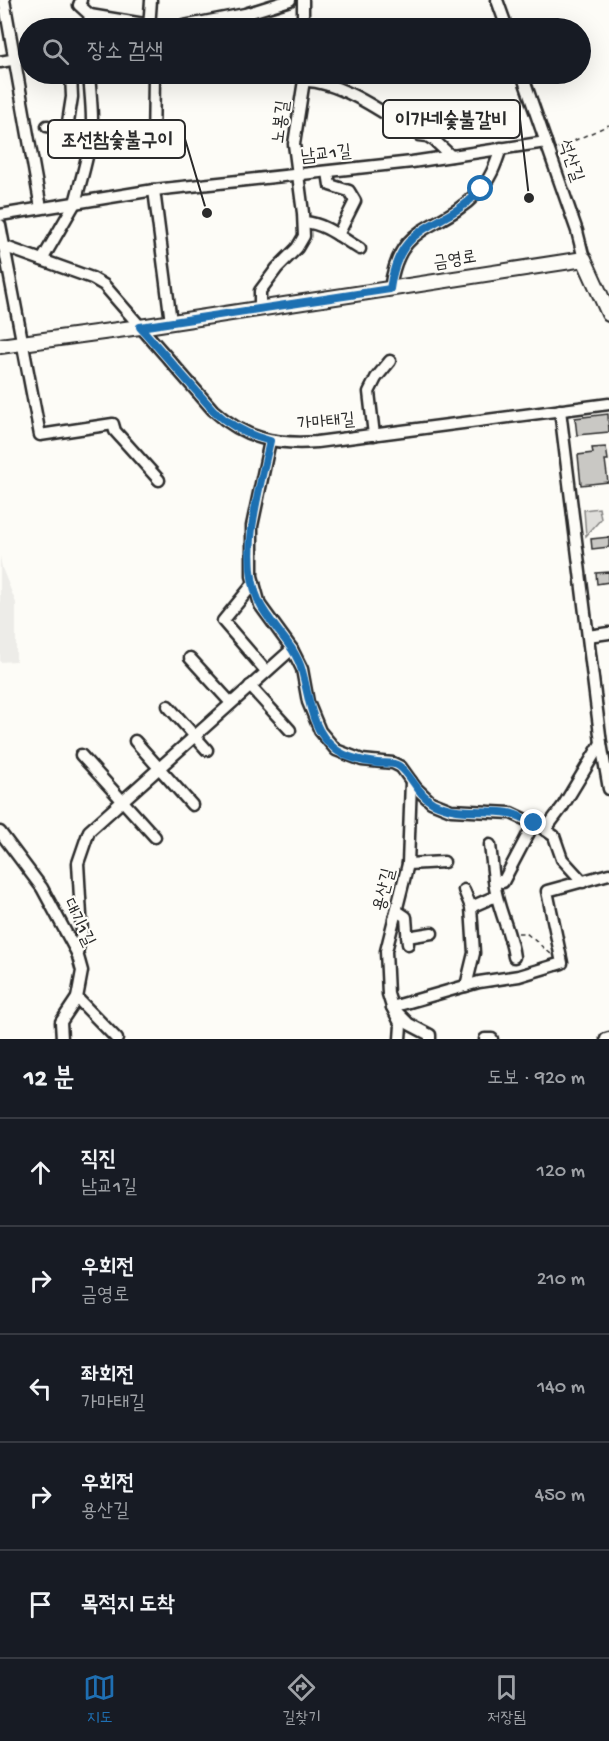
<!DOCTYPE html>
<html lang="ko">
<meta charset="utf-8">
<style>
body{margin:0;font-family:"Gochi Hand","Poor Story",sans-serif;background:#20242c;color:#f1f3f6}
.stop{position:absolute;width:18px;height:18px;margin:-14px;border:4px solid #1f6fb2;border-radius:50%;background:#fff}
.stop.end{background:#1f6fb2;border-color:#fff;box-shadow:0 2px 6px #0008}
.list{margin:0;padding:0;list-style:none}
h2{display:flex;justify-content:space-between;align-items:center;height:78px;margin:0;padding:0 24px;font-size:26px}
h2 small{font-size:20px;font-weight:400;color:#9ea1a6}
.list li{display:grid;grid-template-columns:39px 1fr auto;gap:18px;align-items:center;box-sizing:border-box;height:108px;padding:0 24px;border-top:2px solid #363941}
.list b{display:block;font-size:22px;white-space:nowrap}
.list p{margin:0;font-size:20px;white-space:nowrap;color:#9ea1a6}
.list em{font-size:20px;font-style:normal;color:#9ea1a6}
.icon{flex:none;width:33px;height:33px;fill:none;stroke:currentColor;stroke-width:2;stroke-linecap:round;stroke-linejoin:round}
.map{position:relative;flex:none;width:609px;height:1039px;overflow:hidden}
.search{position:absolute;background:#171b24;box-shadow:0 6px 24px #0002;left:18px;right:18px;top:18px;height:66px;display:flex;align-items:center;gap:15px;box-sizing:border-box;padding:0 21px;border-radius:33px;color:#9ea1a6;font-size:22px}
.sheet{height:618px;background:#171b24}
nav{display:flex;justify-content:space-around;align-items:center;box-sizing:border-box;height:84px;border-top:2px solid #363941;background:#171b24;font-size:16px;color:#9ea1a6}
nav a{display:grid;justify-items:center;gap:3px}
nav .on{color:#1f6fb2}
.map>svg:first-child{display:block}
</style>
<div class="map">
<svg width="609" height="1039" viewBox="0 0 609 1039">
<rect width="100%" height="100%" fill="#fdfcf7"/>
<filter id="ink" filterUnits="userSpaceOnUse"><feTurbulence type="fractalNoise" baseFrequency=".0167" numOctaves="2"/><feDisplacementMap in="SourceGraphic" scale="12" xChannelSelector="R" yChannelSelector="G"/><feConvolveMatrix kernelMatrix="1 2 1 2 8 2 1 2 1" color-interpolation-filters="sRGB"/></filter>
<g filter="url(#ink)">
<path fill="#edece8" d="M 0,556 L 2,568 L 16,603 L 16,661 L 0,662 Z"/>
<path fill="#dfdeda" stroke="#858482" stroke-width="1.5" d="M 599,508 L 601,519 L 586,536 L 584,510 Z"/>
<g fill="#c9c8c4" stroke="#2b2b2b" stroke-width="1.5">
<path d="M 608,414 L 609,432 L 577,435 L 575,418 Z"/>
<path d="M 606,447 L 608,460 L 605,460 L 608,482 L 581,485 L 578,455 L 593,453 L 592,448 Z"/>
<path d="M 609,537 L 609,547 L 592,549 L 591,539 Z"/>
<path d="M 609,572 L 609,582 L 597,584 L 596,573 Z"/>
</g>
<g fill="none" stroke-linecap="round" stroke-linejoin="round">
<defs>
<g id="minor">
<path d="M 4,0 L 41,208"/>
<path d="M 81,0 L 79,5 L 90,15 L 88,28"/>
<path d="M 497,0 L 507,28"/>
<path d="M 90,15 L 150,25"/>
<path d="M 149,28 L 151,0"/>
<path d="M 173,28 L 245,14 L 290,0"/>
<path d="M 303,28 L 303,0"/>
<path d="M 0,62 L 28,57"/>
<path d="M 522,74 L 577,231 L 584,259"/>
<path d="M 305,81 C 341,81 388,116 419,135 L 427,136 L 435,141 L 451,156"/>
<path d="M 47,126 L 91,133"/>
<path d="M 67,129 L 72,97 L 71,74"/>
<path d="M 153,150 L 154,74"/>
<path d="M 328,172 L 330,185 L 349,191 L 355,201 L 338,235"/>
<path d="M 154,190 L 171,322"/>
<path d="M 0,215 L 154,190 L 412,162 L 546,142"/>
<path d="M 304,222 C 327,224 341,238 360,249"/>
<path d="M 0,225 L 40,435 L 113,424 L 115,431 L 159,480"/>
<path d="M 0,245 L 92,278 L 104,285 L 213,410 C 245,439 275,445 317,442 L 609,404"/>
<path d="M 42,260 L 75,203 C 82,176 91,149 92,120 C 92,105 90,89 89,74"/>
<path d="M 390,289 C 399,220 439,233 477,193 C 490,181 496,164 501,148"/>
<path d="M 260,308 L 260,291 L 277,268 L 297,248 L 304,236 L 303,213 L 294,144 L 305,74"/>
<path d="M 560,410 L 601,743 L 609,789"/>
<path d="M 374,435 L 369,392 L 376,378 L 390,361"/>
<path d="M 270,441 L 252,526 L 252,576 L 260,605 L 292,649 L 302,669 L 308,702 L 320,731 L 336,750 L 362,760 L 393,763 L 401,767 L 416,788 L 431,802 L 451,810 L 511,813 L 541,827 L 554,836 L 562,859 L 583,882"/>
<path d="M 254,583 L 223,621 L 266,671"/>
<path d="M 588,636 L 609,633"/>
<path d="M 190,658 L 231,703"/>
<path d="M 250,686 L 290,730"/>
<path d="M 168,706 L 207,750"/>
<path d="M 135,741 L 192,805"/>
<path d="M 81,755 L 155,837"/>
<path d="M 411,781 L 408,864 L 386,951 L 388,994 L 392,1007 L 409,1024 L 430,1035 L 430,1039"/>
<path d="M 545,830 L 563,806 L 601,743"/>
<path d="M 0,832 L 42,888 L 77,953 L 82,971 L 77,998 L 61,1022 L 62,1039"/>
<path d="M 490,845 L 494,880"/>
<path d="M 408,864 L 444,862"/>
<path d="M 464,890 L 471,907 L 474,953 L 466,986"/>
<path d="M 471,907 L 496,896"/>
<path d="M 397,911 L 406,917 L 408,944"/>
<path d="M 407,937 L 432,933"/>
<path d="M 77,953 L 82,933 L 78,863 L 89,831 L 292,649"/>
<path d="M 514,957 C 511,931 496,907 494,880 L 503,882 L 534,823"/>
<path d="M 77,998 L 117,1039"/>
<path d="M 400,1039 L 401,1025 L 392,1007 L 479,982 L 519,976 L 562,963 L 547,891 L 609,874"/>
<path d="M 485,1039 L 492,1039"/>
<path d="M 606,1039 L 609,1038"/>
</g>
<path id="major" d="M 0,346 L 140,327 L 584,259 L 609,314"/>
</defs>
<use href="#minor" stroke="#2b2b2b" stroke-width="15"/>
<use href="#major" stroke="#2b2b2b" stroke-width="18"/>
<g stroke="#2b2b2b" stroke-width="1.5" stroke-dasharray="4.5 4.5" stroke-linecap="butt">
<path d="M 558,148 L 609,125"/>
<path d="M 518,933 L 526,933 L 551,954"/>
</g>
<use href="#minor" stroke="#fdfcf7" stroke-width="10"/>
<use href="#major" stroke="#fdfcf7" stroke-width="14"/>
</g>
</g>
<g fill="none" stroke-linecap="round" stroke-linejoin="round" filter="url(#ink)">
<path stroke="#1f6fb2" stroke-width="8" d="M 481,189 C 444,232 400,217 390,289 L 140,327 L 213,410 C 230,426 247,435 270,441 C 260,487 238,556 259,602 C 270,626 295,644 302,671 C 310,698 310,729 335,749 C 344,757 365,762 377,763 C 385,764 393,762 399,766 C 412,775 417,794 433,803 C 458,815 482,809 509,813 C 517,814 526,820 534,823"/>
</g>
<g text-anchor="middle" dominant-baseline="central" stroke-width="4.5" stroke-linejoin="round" paint-order="stroke">
<g font-size="18" fill="#2b2b2b" stroke="#fdfcf7">
<text transform="translate(282 122) rotate(-83)">노봉길</text>
<text transform="translate(326 155) rotate(-6)">남교1길</text>
<text transform="translate(570 161) rotate(71)">석산길</text>
<text transform="translate(455 261) rotate(-9)">금영로</text>
<text transform="translate(326 423) rotate(-5)">가마태길</text>
<text transform="translate(385 890) rotate(-76)">용산길</text>
<text transform="translate(78 923) rotate(64)">대기1길</text>
</g>
</g>
<path fill="none" stroke="#2b2b2b" stroke-width="2" d="M529 198L520 119M207 213L185 139"/>
<g fill="#2b2b2b" stroke="#fdfcf7" stroke-width="2">
<circle cx="529" cy="198" r="6"/>
<circle cx="207" cy="213" r="6"/>
</g>
<g fill="#fdfcf7" stroke="#2b2b2b" stroke-width="2">
<rect x="383" y="100" width="137" height="38" rx="6"/>
<rect x="48" y="120" width="137" height="38" rx="6"/>
</g>
<g font-size="20" text-anchor="middle" font-weight="bold" fill="#2b2b2b">
<text x="451" y="126">이가네숯불갈비</text>
<text x="117" y="146">조선참숯불구이</text>
</g>
</svg>
<div class="stop" style="left:481px;top:189px"></div>
<div class="stop end" style="left:534px;top:823px"></div>
<div class="search"><svg class="icon" aria-label="search" viewBox="0 0 24 24"><circle cx="10" cy="10" r="6"/><path d="M15 15l6 6"/></svg>장소 검색</div>
</div>
<section class="sheet">
<h2>12 분<small>도보 · 920 m</small></h2>
<ul class="list">
<li><svg class="icon" aria-label="ahead" viewBox="0 0 24 24"><path d="M12 20V5M6 11l6-6 6 6"/></svg><div><b>직진</b><p>남교1길</p></div><em>120 m</em></li>
<li><svg class="icon" aria-label="right" viewBox="0 0 24 24"><path d="M7 20v-9h11M14 6l5 5-5 5"/></svg><div><b>우회전</b><p>금영로</p></div><em>210 m</em></li>
<li><svg class="icon" aria-label="left" viewBox="0 0 24 24"><path d="M17 20v-9H6M10 6l-5 5 5 5"/></svg><div><b>좌회전</b><p>가마태길</p></div><em>140 m</em></li>
<li><svg class="icon" aria-label="right" viewBox="0 0 24 24"><path d="M7 20v-9h11M14 6l5 5-5 5"/></svg><div><b>우회전</b><p>용산길</p></div><em>450 m</em></li>
<li><svg class="icon" aria-label="arrive" viewBox="0 0 24 24"><path d="M6 21V4h12l-3 4 3 4H6"/></svg><div><b>목적지 도착</b></div></li>
</ul>
</section>
<nav>
<a class="on"><svg class="icon" aria-label="map" viewBox="0 0 24 24"><path d="M3 6l6-2 6 2 6-2v14l-6 2-6-2-6 2zM9 4v14M15 6v14"/></svg>지도</a>
<a><svg class="icon" aria-label="directions" viewBox="0 0 24 24"><path d="M12 3l9 9-9 9-9-9zM9 14v-3h6M13 9l2 2-2 2"/></svg>길찾기</a>
<a><svg class="icon" aria-label="saved" viewBox="0 0 24 24"><path d="M7 4h10v16l-5-4-5 4z"/></svg>저장됨</a>
</nav>
